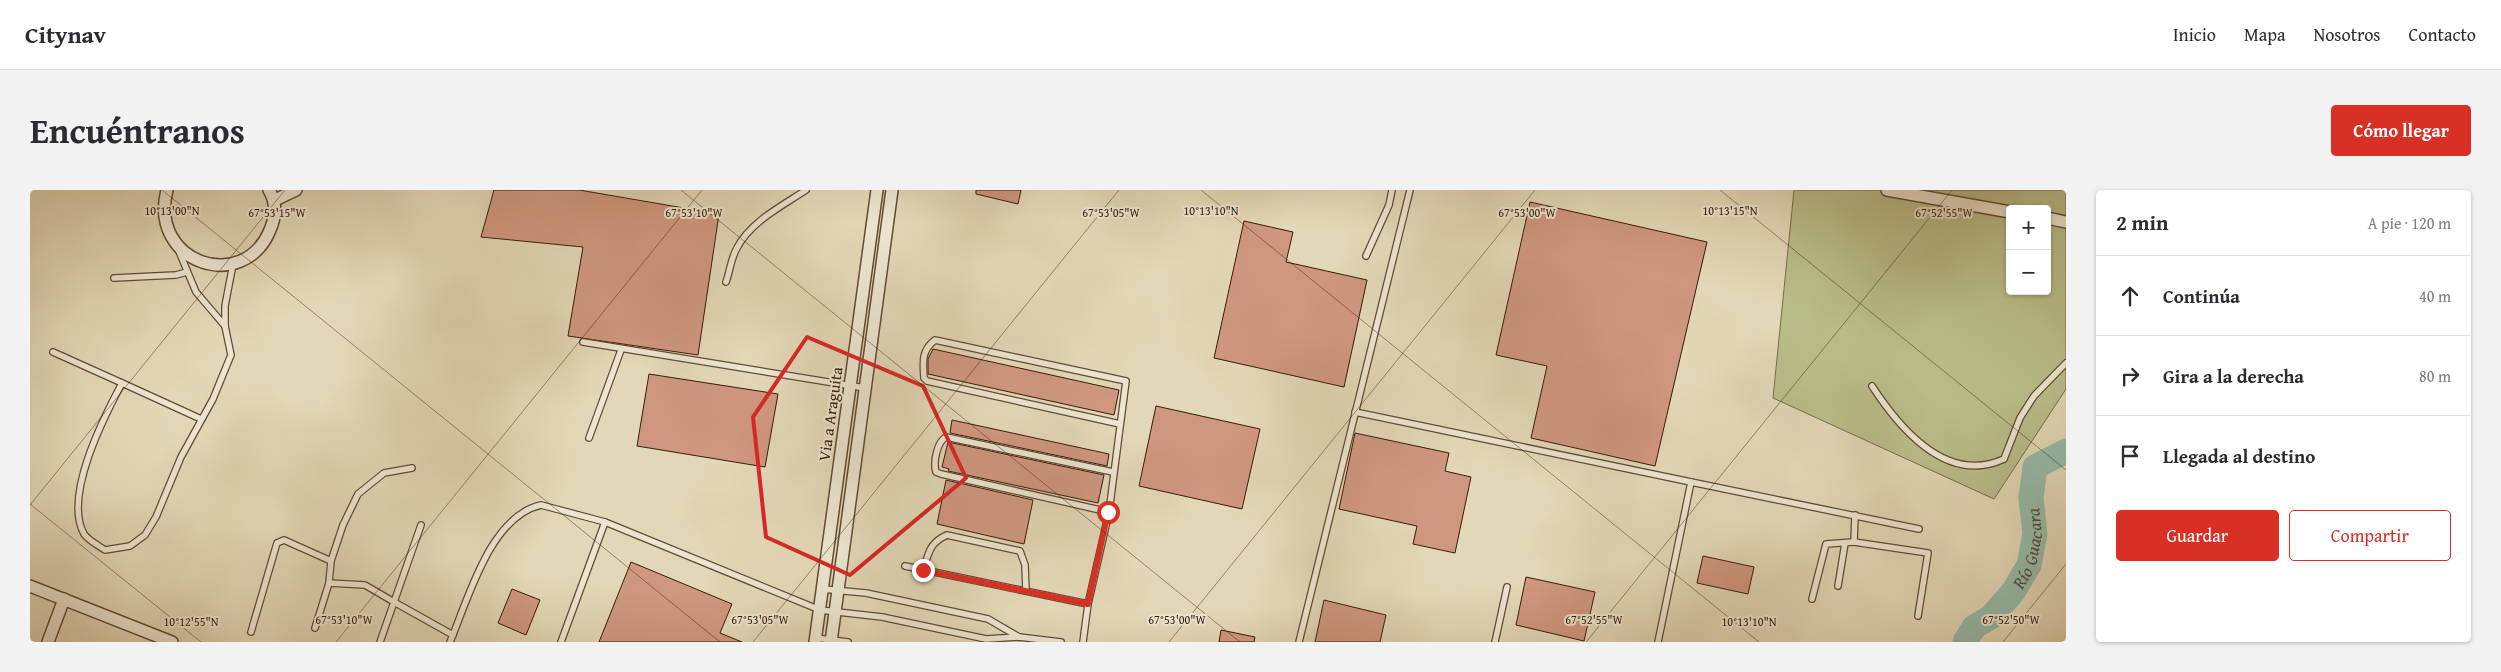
<!DOCTYPE html>
<html lang="es">
<meta charset="utf-8">
<style>
body{margin:0;font-family:"Gentium Book Plus",serif;background:#f2f2f3;color:#2b2b33}
.controls{position:absolute;right:15px;top:15px;display:grid;overflow:hidden;border-radius:5px;box-shadow:0 1px 4px #0004}
.controls button{width:45px;height:45px;display:grid;place-items:center;padding:0;border:0;border-bottom:1px solid #e1e1e2;background:#fff;color:#2b2b33;font:25px sans-serif}
.stop{position:absolute;width:15px;height:15px;margin:-11px;border:4px solid #d93025;border-radius:50%;background:#fff}
.stop.end{background:#d93025;border-color:#fff;box-shadow:0 1px 5px #0008}
.list{margin:0;padding:0;list-style:none}
h2{display:flex;justify-content:space-between;align-items:center;height:65px;margin:0;padding:0 20px;font-size:21px}
h2 small{font-size:16px;font-weight:400;color:#7c7c81}
.list li{display:grid;grid-template-columns:32px 1fr auto;gap:15px;align-items:center;box-sizing:border-box;height:80px;padding:0 20px;border-top:1px solid #e1e1e2}
.list b{display:block;font-size:19px;white-space:nowrap}
.list em{font-size:16px;font-style:normal;color:#7c7c81}
.actions{display:flex;gap:10px;padding:15px 20px}
.actions a{flex:1;padding:11px 0;border:1px solid #d93025;border-radius:5px;text-align:center;font-size:18px;color:#d93025}
.actions .main{background:#d93025;color:#fff}
.icon{flex:none;width:28px;height:28px;fill:none;stroke:currentColor;stroke-width:2;stroke-linecap:round;stroke-linejoin:round}
.map{position:relative;flex:none;width:2036px;height:452px;overflow:hidden;border-radius:5px}
header{display:flex;align-items:center;gap:30px;box-sizing:border-box;height:70px;padding:0 25px;background:#fff;border-bottom:1px solid #e1e1e2}
header strong{font-size:24px}
nav{display:flex;gap:28px;margin-inline-start:auto;font-size:18px}
.intro{display:flex;align-items:center;justify-content:space-between;box-sizing:border-box;height:120px;padding:0 30px}
h1{margin:0;font-size:35px}
.button{padding:12px 22px;border-radius:5px;background:#d93025;color:#fff;font-size:18px;font-weight:700}
main{display:flex;gap:30px;padding:0 30px}
aside{flex:1;background:#fff;border-radius:5px;box-shadow:0 1px 4px #0004}
.map>svg:first-child{display:block}
</style>
<header>
<strong>Citynav</strong>
<nav><a>Inicio</a><a>Mapa</a><a>Nosotros</a><a>Contacto</a></nav>
</header>
<div class="intro"><h1>Encuéntranos</h1><a class="button">Cómo llegar</a></div>
<main>
<div class="map">
<svg width="2036" height="452" viewBox="0 0 2036 452">
<rect width="100%" height="100%" fill="#e2d7b6"/>
<filter id="stains"><feTurbulence type="fractalNoise" baseFrequency=".004" numOctaves="4"/><feColorMatrix values="0 0 0 0 .2 0 0 0 0 .09 0 0 0 0 .02 0 0 0 .5 -.17"/></filter>
<radialGradient id="worn" r=".72"><stop offset=".6" stop-color="#630" stop-opacity="0"/><stop offset="1" stop-color="#630" stop-opacity=".3"/></radialGradient>
<path fill="#b9bd89" stroke="#786c49" fill-rule="evenodd" d="M 1764,0 L 2036,0 L 2036,199 L 1964,309 L 1743,208 ZM 1980,19 L 2017,19 L 2017,101 L 1980,101 Z"/>
<g fill="none" stroke-linecap="round" stroke-linejoin="round">
<path stroke="#96baa8" stroke-width="25" id="s1" d="M 1935,452 L 1944,437 L 1961,427 L 1983,402 L 1999,375 L 2005,344 L 2001,308 L 2005,277 L 2036,261"/>
</g>
<g fill="#cf977f" stroke="#381b09">
<path d="M 464,0 L 549,0 L 689,24 L 668,165 L 538,146 L 553,57 L 451,47 Z"/>
<path d="M 946,0 L 991,0 L 988,14 L 946,4 Z"/>
<path d="M 1500,12 L 1677,52 L 1625,276 L 1501,248 L 1517,176 L 1466,165 Z"/>
<path d="M 1214,31 L 1263,42 L 1256,72 L 1337,90 L 1314,197 L 1184,168 Z"/>
<path d="M 903,159 L 1089,200 L 1084,225 L 898,184 L 898,169 Z"/>
<path d="M 619,184 L 748,204 L 735,277 L 607,256 Z"/>
<path d="M 1126,216 L 1230,239 L 1212,319 L 1109,296 Z"/>
<path d="M 922,230 L 1079,264 L 1077,276 L 920,243 Z"/>
<path d="M 1325,243 L 1419,263 L 1415,281 L 1441,287 L 1425,363 L 1383,354 L 1387,336 L 1309,319 Z"/>
<path d="M 918,252 L 1074,285 L 1068,313 L 918,281 L 919,279 L 912,277 Z"/>
<path d="M 916,290 L 1003,310 L 994,354 L 907,334 Z"/>
<path d="M 1673,366 L 1724,377 L 1718,404 L 1667,393 Z"/>
<path d="M 601,372 L 702,414 L 690,443 L 712,452 L 569,452 Z"/>
<path d="M 1496,387 L 1565,402 L 1554,451 L 1486,435 Z"/>
<path d="M 482,399 L 510,410 L 496,445 L 468,433 Z"/>
<path d="M 1294,410 L 1356,425 L 1350,452 L 1285,452 Z"/>
<path d="M 1191,440 L 1225,447 L 1224,452 L 1189,452 Z"/>
</g>
<g fill="none" stroke-linecap="round" stroke-linejoin="round">
<defs>
<g id="lane">
<path d="M 148,59 L 166,102 L 195,136"/>
<path d="M 1336,66 L 1359,15 L 1362,0"/>
<path d="M 84,88 L 146,85 L 157,82"/>
<path d="M 696,92 C 700,81 701,68 707,58 C 720,32 752,16 776,0"/>
<path d="M 553,152 L 835,198"/>
<path d="M 23,162 L 92,193"/>
<path d="M 1842,196 C 1870,239 1917,295 1974,269 L 1990,228 L 2004,206 L 2036,173"/>
<path d="M 1325,222 L 1661,292"/>
<path d="M 171,229 L 92,193 C 74,227 33,306 54,344 C 58,350 69,356 75,360 L 100,356 L 115,345 L 126,327 L 151,267 L 183,209 L 201,165 L 195,136 L 195,116 L 203,74"/>
<path d="M 559,248 L 591,160"/>
<path d="M 1079,322 L 911,284 L 906,282 C 903,272 907,252 916,247 L 1083,282"/>
<path d="M 1825,325 L 1824,352 L 1898,363 L 1888,426"/>
<path d="M 391,335 L 364,412 L 423,445"/>
<path d="M 875,376 L 1058,414"/>
<path d="M 893,380 C 899,363 899,353 917,345 L 990,361 L 995,375 L 996,401"/>
<path d="M 299,393 L 301,371 L 313,335 L 328,304 L 354,283 L 382,278"/>
<path d="M 1808,396 L 1815,353"/>
<path d="M 792,399 L 836,403 L 958,429 L 989,447"/>
<path d="M 1782,409 L 1796,354 L 1824,352"/>
<path d="M 285,438 L 299,393 L 335,395 L 364,412 L 350,452"/>
<path d="M 221,442 L 247,353 L 254,350 L 301,371"/>
<path d="M 785,448 L 818,452"/>
<path d="M 420,452 C 438,410 460,326 511,315 L 575,332 L 790,420 L 852,427 L 956,449 L 989,447 L 1031,452"/>
<path d="M 531,452 L 575,332"/>
<path d="M 1053,452 L 1058,414 L 1079,322 L 1096,191 L 905,150 C 891,161 893,172 894,188 L 897,191 L 1090,234"/>
<path d="M 1269,452 L 1380,0"/>
<path d="M 1465,452 L 1477,397"/>
<path d="M 1628,452 L 1661,292 L 1889,339"/>
</g>
<g id="street">
<path d="M 137,0 C 118,74 214,104 240,40 C 246,26 247,13 239,0"/>
<path d="M 1857,0 L 1980,22"/>
<path d="M 245,10 L 266,0"/>
<path d="M 2017,28 L 2036,32"/>
<path d="M 0,396 L 142,452"/>
<path d="M 18,452 L 34,409"/>
<path d="M 785,452 L 847,0"/>
<path d="M 801,452 L 862,0"/>
</g>
</defs>
<use href="#lane" stroke="#624a34" stroke-width="8"/>
<use href="#street" stroke="#624a34" stroke-width="14"/>
<use href="#lane" stroke="#ece5d0" stroke-width="5.5"/>
<use href="#street" stroke="#ece5d0" stroke-width="11"/>
</g>
<g fill="none" stroke-linecap="round" stroke-linejoin="round">
<path stroke="#d93025" stroke-width="6" d="M 893,380 L 1058,414 L 1078,322"/>
</g>
<path fill="none" stroke="#d62828" stroke-width="4" stroke-linejoin="round" d="M 777,147 L 893,196 L 936,288 L 820,385 L 736,347 L 723,227 Z"/>
<path fill="none" stroke="#381b09" stroke-width="1" stroke-opacity="0.45" d="M 132,0 L 690,452M 651,0 L 1210,452M 1171,0 L 1729,452M 1690,0 L 2036,280M 0,314 L 171,452M 0,315 L 255,0M 306,452 L 672,0M 723,452 L 1089,0M 1139,452 L 1505,0M 1556,452 L 1922,0M 1973,452 L 2036,374"/>
<g text-anchor="middle" dominant-baseline="central" stroke-width="4" stroke-linejoin="round" paint-order="stroke">
<g font-size="16" fill="#381b09" stroke="#ece5d0">
<text transform="translate(800 224) rotate(-82)">Via a Araguita</text>
</g>
<g font-size="18" font-style="italic" fill="#544b39" stroke="#ece5d0">
<text stroke="none"><textPath href="#s1" startOffset="118">Río Guacara</textPath></text>
</g>
</g>
<g font-size="12" text-anchor="middle" fill="#381b09" stroke="#ece5d0" stroke-width="4" stroke-linejoin="round" paint-order="stroke">
<text x="142" y="25">10°13'00"N</text>
<text x="1181" y="25">10°13'10"N</text>
<text x="1700" y="25">10°13'15"N</text>
<text x="247" y="27">67°53'15"W</text>
<text x="664" y="27">67°53'10"W</text>
<text x="1081" y="27">67°53'05"W</text>
<text x="1497" y="27">67°53'00"W</text>
<text x="1914" y="27">67°52'55"W</text>
<text x="314" y="434">67°53'10"W</text>
<text x="730" y="434">67°53'05"W</text>
<text x="1147" y="434">67°53'00"W</text>
<text x="1564" y="434">67°52'55"W</text>
<text x="1981" y="434">67°52'50"W</text>
<text x="161" y="436">10°12'55"N</text>
<text x="1719" y="436">10°13'10"N</text>
</g>
<rect width="100%" height="100%" filter="url(#stains)"/>
<rect width="100%" height="100%" fill="url(#worn)"/>
</svg>
<div class="controls">
<button>+</button>
<button>−</button>
</div>
<div class="stop" style="left:1078px;top:322px"></div>
<div class="stop end" style="left:893px;top:380px"></div>
</div>
<aside>
<h2>2 min<small>A pie · 120 m</small></h2>
<ul class="list">
<li><svg class="icon" aria-label="ahead" viewBox="0 0 24 24"><path d="M12 20V5M6 11l6-6 6 6"/></svg><div><b>Continúa</b></div><em>40 m</em></li>
<li><svg class="icon" aria-label="right" viewBox="0 0 24 24"><path d="M7 20v-9h11M14 6l5 5-5 5"/></svg><div><b>Gira a la derecha</b></div><em>80 m</em></li>
<li><svg class="icon" aria-label="arrive" viewBox="0 0 24 24"><path d="M6 21V4h12l-3 4 3 4H6"/></svg><div><b>Llegada al destino</b></div></li>
</ul>
<div class="actions"><a class="main">Guardar</a><a>Compartir</a></div>
</aside>
</main>
